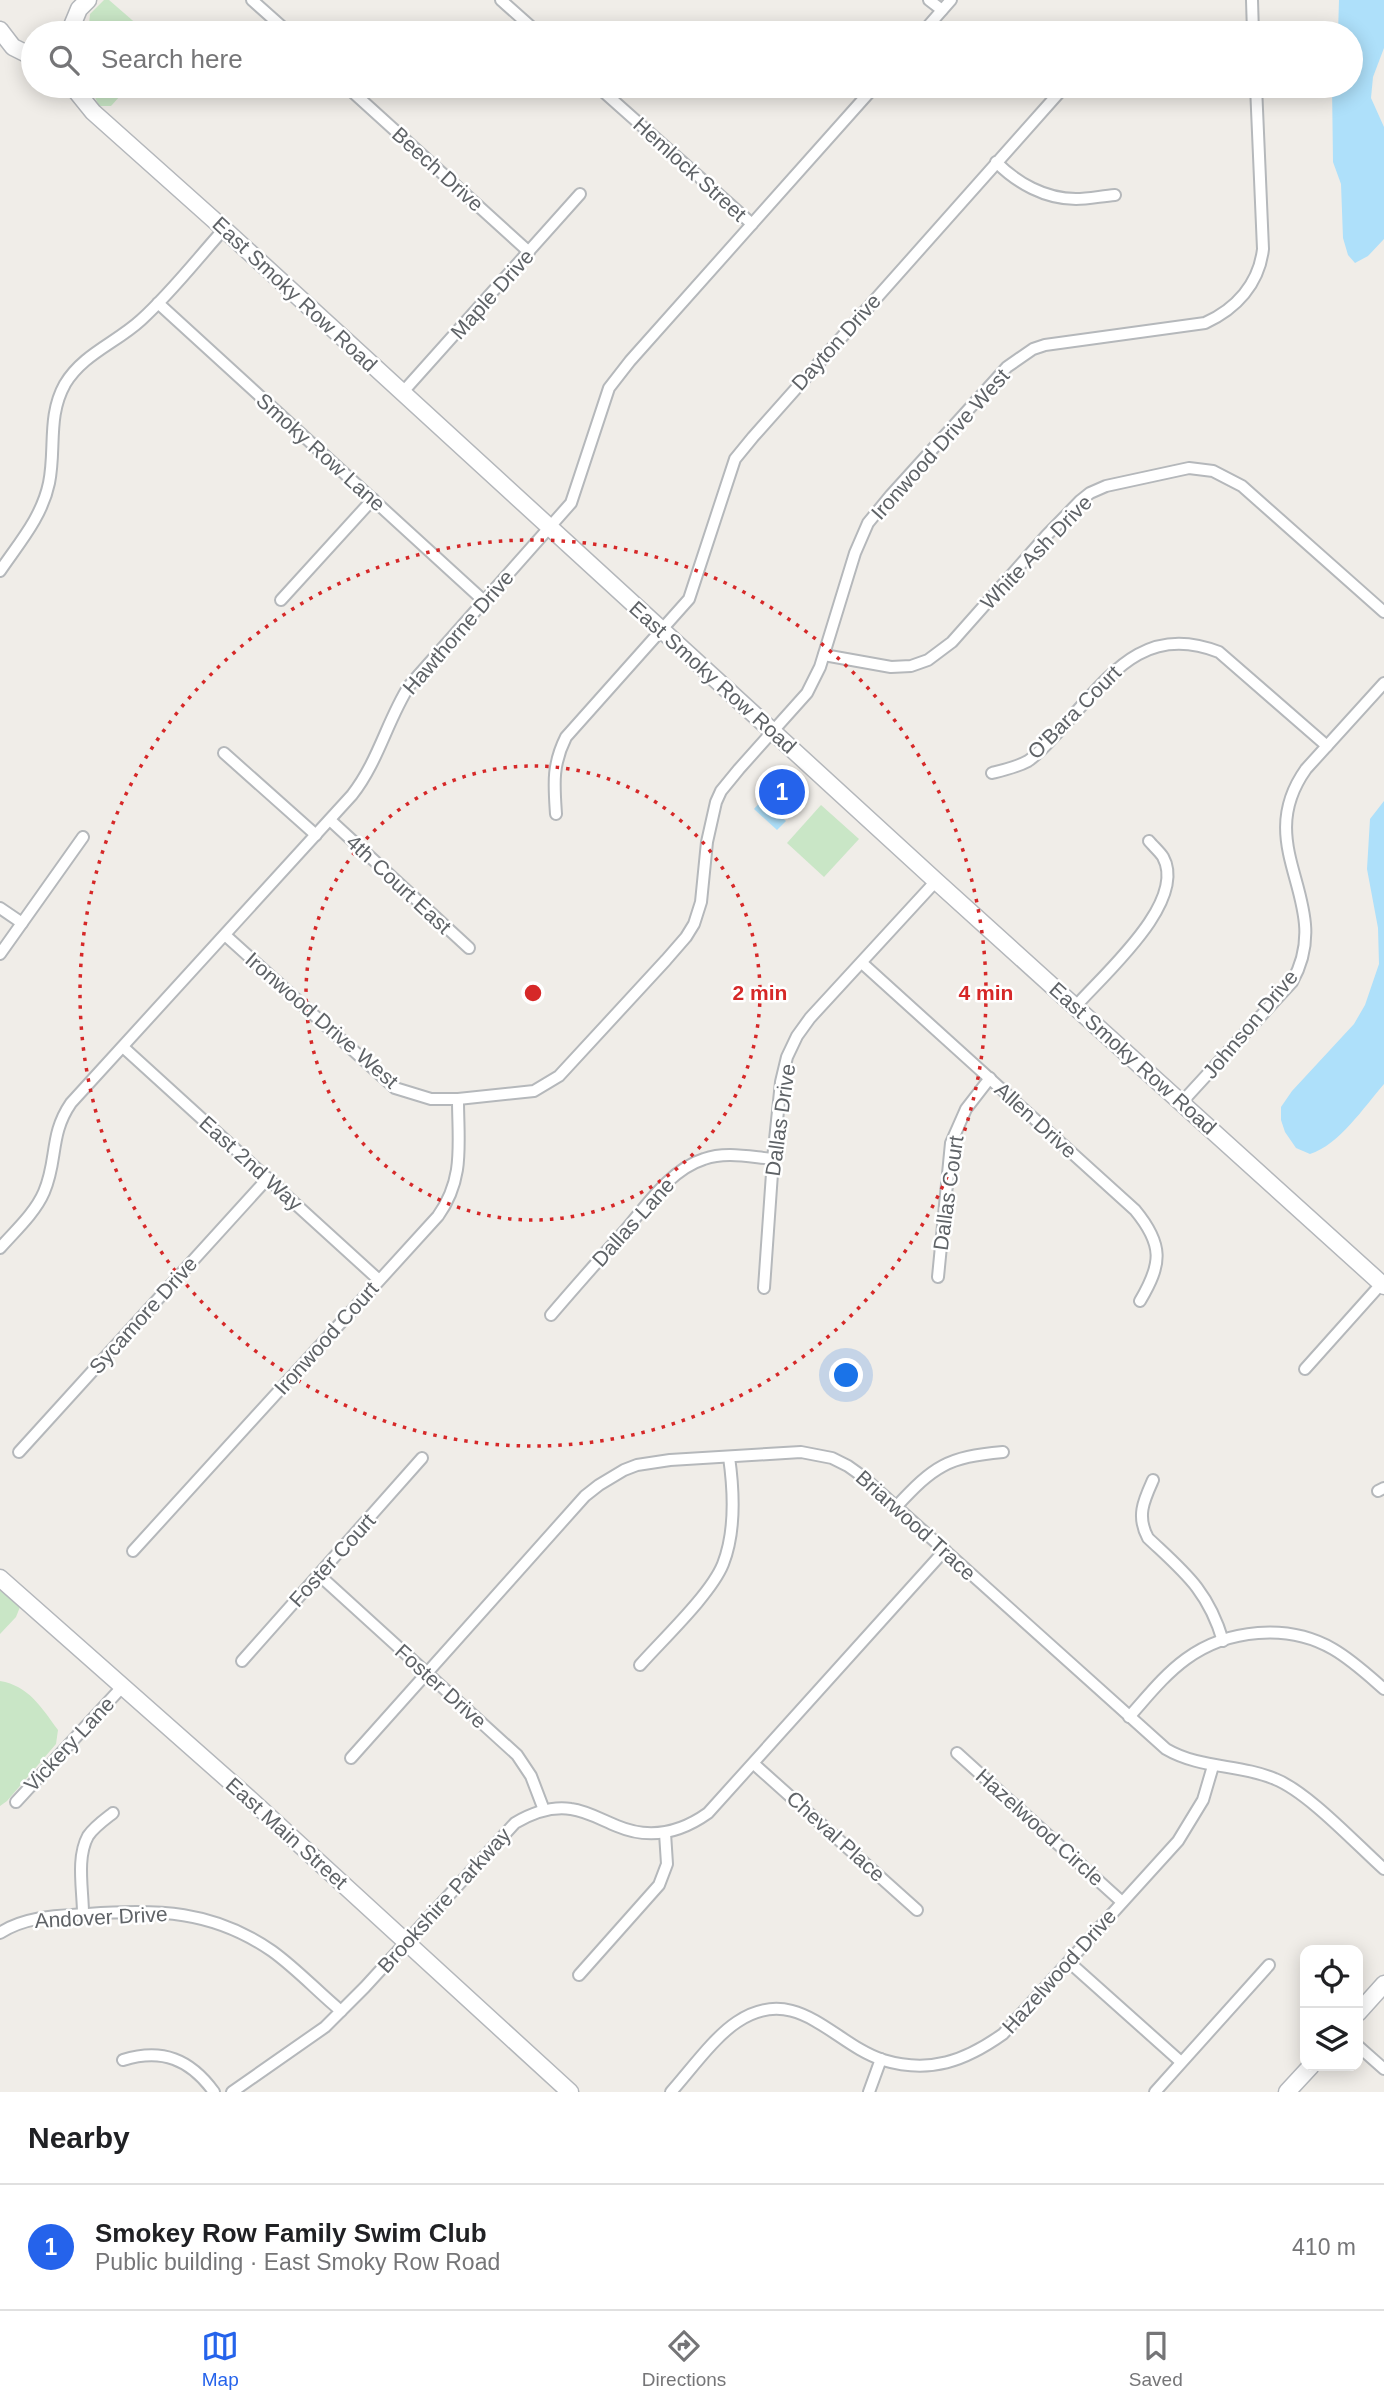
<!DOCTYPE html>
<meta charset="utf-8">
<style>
body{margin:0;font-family:Arial,sans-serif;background:#f2f2f2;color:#202124}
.controls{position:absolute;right:21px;bottom:21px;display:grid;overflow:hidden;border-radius:14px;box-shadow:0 4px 18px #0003}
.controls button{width:63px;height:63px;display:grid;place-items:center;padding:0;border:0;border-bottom:2px solid #e0e0e0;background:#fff;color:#202124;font:35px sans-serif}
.you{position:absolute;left:847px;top:1376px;width:24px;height:24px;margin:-18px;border:5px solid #fff;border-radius:50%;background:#1a73e8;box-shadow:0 0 0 10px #1a73e833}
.badge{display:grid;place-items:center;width:46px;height:46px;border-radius:50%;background:#2563eb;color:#fff;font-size:23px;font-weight:700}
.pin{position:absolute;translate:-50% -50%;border:4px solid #fff;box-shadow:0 2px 7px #0006}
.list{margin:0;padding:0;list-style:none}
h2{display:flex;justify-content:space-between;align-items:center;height:91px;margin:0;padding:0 28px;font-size:30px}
h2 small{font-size:23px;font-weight:400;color:#757577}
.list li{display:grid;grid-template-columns:46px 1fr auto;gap:21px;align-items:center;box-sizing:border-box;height:126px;padding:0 28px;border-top:2px solid #e0e0e0}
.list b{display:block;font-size:26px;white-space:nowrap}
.list p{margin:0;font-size:23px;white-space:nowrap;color:#757577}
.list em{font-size:23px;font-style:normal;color:#757577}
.icon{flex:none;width:38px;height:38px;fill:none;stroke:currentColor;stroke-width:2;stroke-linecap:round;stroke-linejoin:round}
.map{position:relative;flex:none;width:1384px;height:2092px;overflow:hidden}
.search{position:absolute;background:#fff;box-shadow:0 4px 18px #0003;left:21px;right:21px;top:21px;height:77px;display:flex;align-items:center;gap:18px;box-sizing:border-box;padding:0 24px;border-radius:38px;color:#757577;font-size:26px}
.sheet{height:217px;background:#fff}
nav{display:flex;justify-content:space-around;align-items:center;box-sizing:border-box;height:98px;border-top:2px solid #e0e0e0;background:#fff;font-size:19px;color:#757577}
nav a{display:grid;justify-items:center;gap:4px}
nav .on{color:#2563eb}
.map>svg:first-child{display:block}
</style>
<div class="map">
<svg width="1384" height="2092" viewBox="0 0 1384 2092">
<rect width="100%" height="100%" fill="#f0ede8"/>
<g fill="#c9e6c6">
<path d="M 104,0 L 109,0 L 147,33 L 88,33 L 90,14 Z"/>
<path d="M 93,86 L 129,86 L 111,106 L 99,106 L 94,95 Z"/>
<path d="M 821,805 L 859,839 L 824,877 L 787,843 Z"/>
<path d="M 0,1590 L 20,1607 L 16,1617 L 0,1634 Z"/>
<path d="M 0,1681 C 29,1686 41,1707 58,1730 L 56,1744 L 7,1801 L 0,1806 Z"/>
</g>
<g fill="#aee0fa">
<path d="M 1339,0 L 1384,0 L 1384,48 L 1373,77 L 1371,98 L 1384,127 L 1384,239 L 1368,256 L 1355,263 L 1348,255 L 1343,238 L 1341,184 L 1333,162 L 1332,86 L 1351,86 L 1351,33 L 1338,33 Z"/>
<path d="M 762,800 L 786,821 L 777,830 L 754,809 Z"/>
<path d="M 1384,801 L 1384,1084 C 1364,1107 1339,1145 1310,1154 L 1296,1148 L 1285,1132 L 1281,1120 L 1281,1107 L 1292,1091 L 1354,1024 L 1365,1005 L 1379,964 L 1378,928 L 1367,869 L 1370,819 Z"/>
</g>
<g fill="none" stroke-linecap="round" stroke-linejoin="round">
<defs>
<g id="street">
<path d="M 252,0 L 289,33"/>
<path d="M 501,0 L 538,33"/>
<path d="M 929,0 L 942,10"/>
<path d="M 1252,0 L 1253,33"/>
<path d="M 922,33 L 951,0"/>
<path d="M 346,86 L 529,252"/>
<path d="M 597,86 L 752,224"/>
<path d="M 996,162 C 1017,183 1045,199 1076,199 C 1088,199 1102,196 1115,195"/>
<path d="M 158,303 L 484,601"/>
<path d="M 402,393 L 580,194"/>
<path d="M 0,571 C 19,543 42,517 49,483 C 56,449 47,416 65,384 C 83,354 116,343 141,320 C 172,292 197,259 224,229"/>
<path d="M 281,600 L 373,499"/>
<path d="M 824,655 L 891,667 L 911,666 L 928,660 L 952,642 L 1046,536 L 1080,501 L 1090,493 L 1106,486 L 1189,468 L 1213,471 L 1242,486 L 1384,612"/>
<path d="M 224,753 L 316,835"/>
<path d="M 992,773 C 1004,770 1017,767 1028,761 C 1040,753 1049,742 1059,731 C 1106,681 1141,621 1219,652 L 1327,746"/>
<path d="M 556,814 C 554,784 552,765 566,737 L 689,599 L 735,459 L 753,437 L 1065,86"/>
<path d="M 330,820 L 469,948"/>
<path d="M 0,908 L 22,923"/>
<path d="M 225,935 L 395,1088 L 431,1099 L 458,1099 L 534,1091 L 559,1076 L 666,960 L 686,937 L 694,924 L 701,902 L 707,842 L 716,802 L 721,791 L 739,769 L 807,693 L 820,667 L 855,553 L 868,523 L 891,495 L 1007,367 L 1033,349 L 1045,345 L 1205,323 C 1236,309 1259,284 1263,249 L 1256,86"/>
<path d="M 0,954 L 83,837"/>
<path d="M 862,963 L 1135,1210 C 1164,1245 1162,1264 1140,1301"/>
<path d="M 1076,1006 C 1103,975 1188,902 1163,857 C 1160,852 1153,846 1149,841"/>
<path d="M 123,1047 L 379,1280"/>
<path d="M 1182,1102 L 1292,982 C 1337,902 1249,849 1306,769 L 1384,683"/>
<path d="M 0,1248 C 15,1231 35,1213 44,1192 C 58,1160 49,1135 71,1103 L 352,795 C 378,762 387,721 409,686 L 571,503 L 609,388 L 630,361 L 875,86"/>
<path d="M 938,1277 L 951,1143 L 966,1109 L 990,1078"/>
<path d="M 764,1288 L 773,1159 L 781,1082 L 787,1057 L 797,1036 L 810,1018 L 936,881"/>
<path d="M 551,1315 C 574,1288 598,1261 622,1234 C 645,1208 669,1170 704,1159 C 726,1151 750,1157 773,1159"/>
<path d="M 1305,1369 L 1382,1283"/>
<path d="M 19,1452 L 268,1178"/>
<path d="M 1153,1480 C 1144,1500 1136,1516 1148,1538 C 1184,1572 1208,1590 1223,1641"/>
<path d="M 1378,1491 L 1384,1488"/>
<path d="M 896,1507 C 934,1466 947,1457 1003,1452"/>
<path d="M 133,1551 L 438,1216 C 465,1178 458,1144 458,1099"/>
<path d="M 319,1575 L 517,1755 L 531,1776 L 544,1810"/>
<path d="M 242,1661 L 422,1458"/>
<path d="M 640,1665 C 663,1639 711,1594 723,1564 C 736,1531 734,1492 729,1457"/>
<path d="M 1129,1717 C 1147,1697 1164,1675 1186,1659 C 1227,1629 1288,1623 1333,1649 C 1352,1660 1368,1675 1384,1689"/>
<path d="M 957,1753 L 1122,1902"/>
<path d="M 351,1758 L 585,1496 L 599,1485 L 624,1470 L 637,1465 L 670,1460 L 801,1452 L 832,1458 L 848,1466 L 862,1476 L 1166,1749 C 1200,1769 1240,1764 1275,1779 C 1308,1792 1356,1844 1384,1869"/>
<path d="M 754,1764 L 917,1910"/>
<path d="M 16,1802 L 123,1686"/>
<path d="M 83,1914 C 83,1890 76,1858 88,1836 C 94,1827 104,1820 113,1813"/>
<path d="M 0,1933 C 26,1916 58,1916 88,1914 C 157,1909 213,1910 272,1951 C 297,1969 318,1992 341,2011"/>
<path d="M 1069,1962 L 1181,2062"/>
<path d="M 579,1975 L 659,1885 L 667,1864 L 665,1833"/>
<path d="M 1358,2046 L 1384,2069"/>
<path d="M 123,2060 C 162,2048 190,2059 214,2092"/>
<path d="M 232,2092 L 325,2027 L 365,1987 L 515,1823 C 532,1813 551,1806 571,1809 C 587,1811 602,1820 617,1826 C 650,1840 680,1833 708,1813 L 945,1550"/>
<path d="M 671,2092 C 690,2071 713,2038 737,2022 C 797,1982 833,2044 883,2060 C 930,2074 965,2061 1003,2034 L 1178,1841 L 1203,1800 L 1213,1766"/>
<path d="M 869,2092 L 881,2059"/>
<path d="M 1155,2092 L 1269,1965"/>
</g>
<g id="secondary">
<path d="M 0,30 L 13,47 L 33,57"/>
<path d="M 69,33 L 79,9 L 88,0"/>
<path d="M 72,86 L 93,112 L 224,229 L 936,881 L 1384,1286"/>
<path d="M 0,1578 L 251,1800 L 570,2092"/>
<path d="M 1358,2013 L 1384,1984"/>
<path d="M 1287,2092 L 1311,2066"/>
</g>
</defs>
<use href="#street" stroke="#b5b8bb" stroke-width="14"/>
<use href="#secondary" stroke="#b4b7bb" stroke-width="19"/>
<use href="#street" stroke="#fff" stroke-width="10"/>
<use href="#secondary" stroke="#fff" stroke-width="16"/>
</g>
<g fill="none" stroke="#d62828" stroke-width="3.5" stroke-dasharray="3.5 7">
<circle cx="533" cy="993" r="227"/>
<circle cx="533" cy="993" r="453"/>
</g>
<g text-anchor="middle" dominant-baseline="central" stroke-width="5" stroke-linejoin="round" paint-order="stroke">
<g font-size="21" fill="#5f6367" stroke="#fff">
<text transform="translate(438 169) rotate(42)">Beech Drive</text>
<text transform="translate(690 169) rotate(42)">Hemlock Street</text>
<text transform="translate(295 294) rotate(43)">East Smoky Row Road</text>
<text transform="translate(492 294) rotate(-48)">Maple Drive</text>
<text transform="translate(836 342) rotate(-48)">Dayton Drive</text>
<text transform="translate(940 444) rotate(-48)">Ironwood Drive West</text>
<text transform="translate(321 452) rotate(42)">Smoky Row Lane</text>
<text transform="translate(1036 552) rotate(-46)">White Ash Drive</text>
<text transform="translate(458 632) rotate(-49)">Hawthorne Drive</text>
<text transform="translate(713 677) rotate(42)">East Smoky Row Road</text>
<text transform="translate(1074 712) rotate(-45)">O'Bara Court</text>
<text transform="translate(399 884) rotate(43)">4th Court East</text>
<text transform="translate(322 1020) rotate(41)">Ironwood Drive West</text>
<text transform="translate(1250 1024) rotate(-50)">Johnson Drive</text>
<text transform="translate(1133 1058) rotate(42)">East Smoky Row Road</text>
<text transform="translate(780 1120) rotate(-82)">Dallas Drive</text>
<text transform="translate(1036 1120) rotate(42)">Allen Drive</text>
<text transform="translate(251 1163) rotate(42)">East 2nd Way</text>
<text transform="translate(948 1193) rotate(-82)">Dallas Court</text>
<text transform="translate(633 1222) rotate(-48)">Dallas Lane</text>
<text transform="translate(143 1315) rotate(-48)">Sycamore Drive</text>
<text transform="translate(326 1338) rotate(-48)">Ironwood Court</text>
<text transform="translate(916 1525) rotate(42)">Briarwood Trace</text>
<text transform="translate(332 1560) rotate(-48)">Foster Court</text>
<text transform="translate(441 1686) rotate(42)">Foster Drive</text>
<text transform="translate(69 1744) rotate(-47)">Vickery Lane</text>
<text transform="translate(1040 1827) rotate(42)">Hazelwood Circle</text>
<text transform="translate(287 1833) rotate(42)">East Main Street</text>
<text transform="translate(836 1836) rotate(42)">Cheval Place</text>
<text transform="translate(444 1900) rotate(-48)">Brookshire Parkway</text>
<text transform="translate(101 1917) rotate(-3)">Andover Drive</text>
<text transform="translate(1059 1971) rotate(-48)">Hazelwood Drive</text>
</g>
</g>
<circle cx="533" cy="993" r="10" fill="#d62828" stroke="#fff" stroke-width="3.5"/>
<g font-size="21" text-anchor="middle" font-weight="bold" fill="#d62828" stroke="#fff" stroke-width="5" stroke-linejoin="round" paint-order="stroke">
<text x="760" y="1000">2 min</text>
<text x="986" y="1000">4 min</text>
</g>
</svg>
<div class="controls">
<button><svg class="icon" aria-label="locate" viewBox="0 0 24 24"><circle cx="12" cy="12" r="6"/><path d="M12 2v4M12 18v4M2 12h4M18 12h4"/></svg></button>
<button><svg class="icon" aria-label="layers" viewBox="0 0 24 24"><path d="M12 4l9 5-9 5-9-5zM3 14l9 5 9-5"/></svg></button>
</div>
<div class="you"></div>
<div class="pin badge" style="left:782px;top:792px">1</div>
<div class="search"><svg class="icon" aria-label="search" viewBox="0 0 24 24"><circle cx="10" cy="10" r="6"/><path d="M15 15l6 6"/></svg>Search here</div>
</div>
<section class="sheet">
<h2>Nearby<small></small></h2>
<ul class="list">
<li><span class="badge">1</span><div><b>Smokey Row Family Swim Club</b><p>Public building · East Smoky Row Road</p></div><em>410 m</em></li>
</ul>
</section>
<nav>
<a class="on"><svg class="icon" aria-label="map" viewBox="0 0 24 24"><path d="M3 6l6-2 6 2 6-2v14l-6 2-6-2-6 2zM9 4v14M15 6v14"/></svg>Map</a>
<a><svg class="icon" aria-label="directions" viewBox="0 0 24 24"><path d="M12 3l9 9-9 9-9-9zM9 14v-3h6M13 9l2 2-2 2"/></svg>Directions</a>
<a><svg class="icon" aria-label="saved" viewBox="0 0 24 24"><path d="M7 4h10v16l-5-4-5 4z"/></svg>Saved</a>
</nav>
